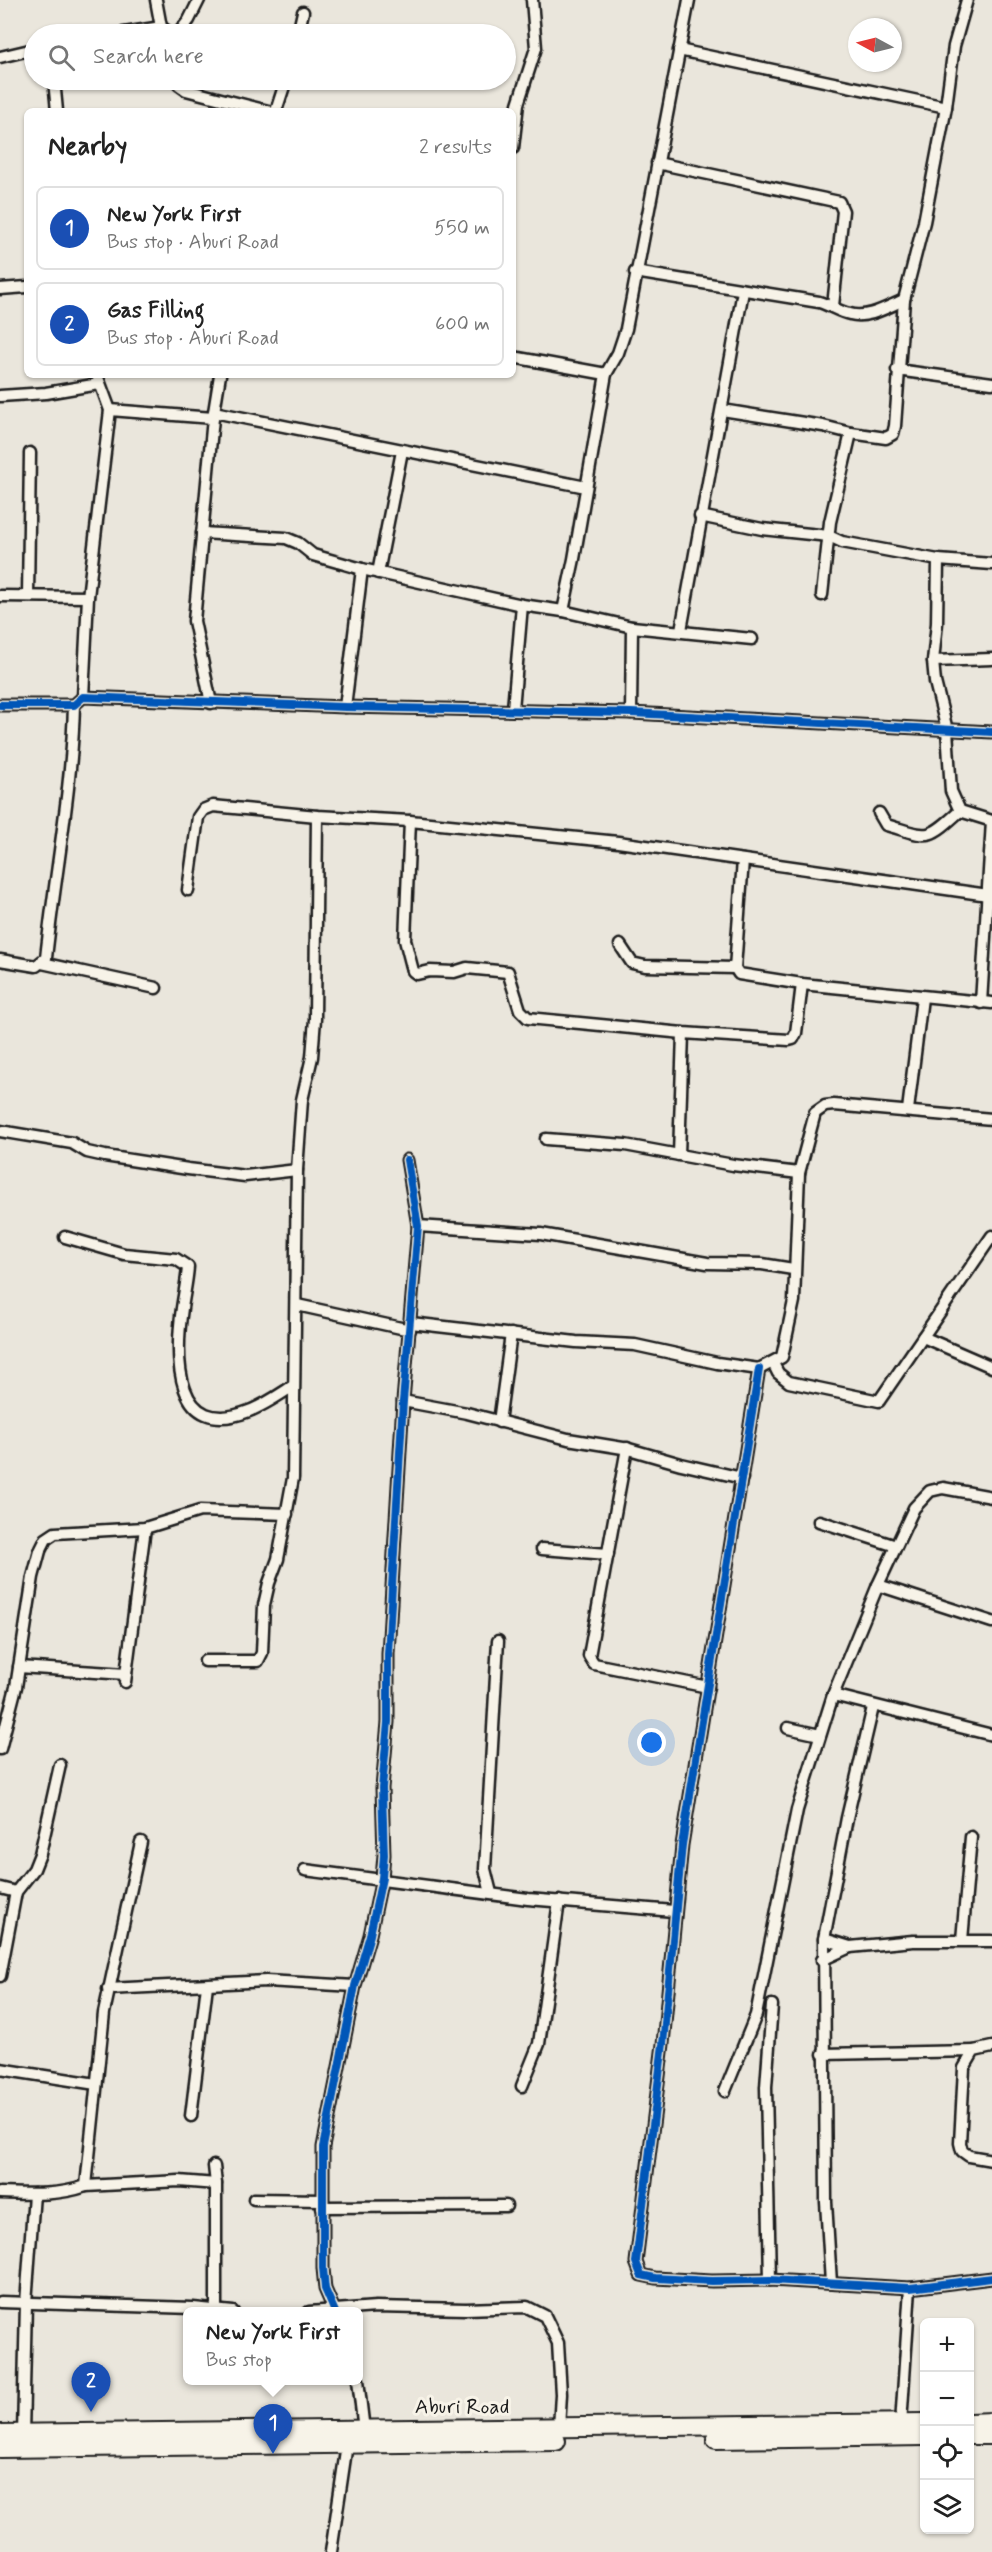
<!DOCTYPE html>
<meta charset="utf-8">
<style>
body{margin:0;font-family:Mynerve,sans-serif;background:#f6f6f6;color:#222}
.controls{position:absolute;right:18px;bottom:18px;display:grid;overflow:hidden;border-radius:9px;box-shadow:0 2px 4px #0004}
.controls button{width:54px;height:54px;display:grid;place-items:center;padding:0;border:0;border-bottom:2px solid #e0e0e0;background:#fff;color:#222;font:30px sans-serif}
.compass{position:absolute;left:848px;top:18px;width:54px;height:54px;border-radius:50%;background:#fff;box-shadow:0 2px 4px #0004;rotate:277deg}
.you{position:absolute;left:652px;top:1743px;width:21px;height:21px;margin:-15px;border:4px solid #fff;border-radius:50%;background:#1a73e8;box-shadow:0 0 0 9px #1a73e833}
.badge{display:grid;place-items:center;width:39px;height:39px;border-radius:50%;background:#d93025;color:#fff;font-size:20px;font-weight:700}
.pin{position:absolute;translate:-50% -50px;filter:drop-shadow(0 2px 3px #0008)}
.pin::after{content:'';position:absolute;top:32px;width:21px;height:18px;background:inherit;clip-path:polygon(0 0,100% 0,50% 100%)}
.popup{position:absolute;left:183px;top:2307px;width:180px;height:78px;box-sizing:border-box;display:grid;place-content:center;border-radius:9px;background:#fff;filter:drop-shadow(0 2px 4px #0005);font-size:20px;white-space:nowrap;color:#767676}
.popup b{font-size:22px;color:#222}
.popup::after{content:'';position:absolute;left:50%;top:100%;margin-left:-12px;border:12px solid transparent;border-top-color:#fff}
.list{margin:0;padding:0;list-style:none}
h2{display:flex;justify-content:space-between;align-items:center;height:78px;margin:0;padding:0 24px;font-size:26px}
h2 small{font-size:20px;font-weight:400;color:#767676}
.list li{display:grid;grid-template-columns:39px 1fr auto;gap:18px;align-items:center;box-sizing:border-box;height:84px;margin:0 12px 12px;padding:0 12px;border:2px solid #e0e0e0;border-radius:9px}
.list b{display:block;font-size:22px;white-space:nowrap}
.list p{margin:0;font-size:20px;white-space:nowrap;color:#767676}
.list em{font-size:20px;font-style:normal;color:#767676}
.icon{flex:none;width:33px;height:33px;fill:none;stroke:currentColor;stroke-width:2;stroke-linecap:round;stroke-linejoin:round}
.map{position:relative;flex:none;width:992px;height:2552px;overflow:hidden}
.search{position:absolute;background:#fff;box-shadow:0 2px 4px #0004;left:24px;top:24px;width:492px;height:66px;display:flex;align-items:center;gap:15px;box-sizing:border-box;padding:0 21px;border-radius:33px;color:#767676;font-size:22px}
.panel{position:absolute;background:#fff;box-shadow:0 2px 4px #0004;left:24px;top:108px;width:492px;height:270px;border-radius:9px}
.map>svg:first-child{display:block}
</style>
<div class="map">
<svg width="992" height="2552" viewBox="0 0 992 2552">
<rect width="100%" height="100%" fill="#eae6dc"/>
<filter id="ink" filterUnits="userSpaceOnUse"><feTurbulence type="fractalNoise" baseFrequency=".0167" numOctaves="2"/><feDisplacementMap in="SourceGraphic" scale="12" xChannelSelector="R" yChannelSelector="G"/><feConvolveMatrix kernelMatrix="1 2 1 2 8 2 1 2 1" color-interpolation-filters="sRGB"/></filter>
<g filter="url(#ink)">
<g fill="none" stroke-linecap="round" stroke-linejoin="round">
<defs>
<g id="minor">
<path d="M 156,0 L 161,27"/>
<path d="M 118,34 L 161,27 L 171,34"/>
<path d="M 178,34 L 189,20 L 199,0"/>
<path d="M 298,34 L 303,12"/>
<path d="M 679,50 L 946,107"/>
<path d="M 0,57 L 34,49"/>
<path d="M 54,80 L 57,111"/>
<path d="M 176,80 L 179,85 L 186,90 L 268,111"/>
<path d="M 276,111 L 286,80"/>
<path d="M 513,148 L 518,104 L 536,48 L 532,0"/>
<path d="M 657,163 L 839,202 L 843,211 L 833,306"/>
<path d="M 635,272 L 819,302 C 830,305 839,312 850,314 C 868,319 887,307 904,300"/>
<path d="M 0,289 L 27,287"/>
<path d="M 513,357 L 606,374 L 574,559 L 563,611"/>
<path d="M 897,370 L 992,383"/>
<path d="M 606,374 L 618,353 L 626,329 L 689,0"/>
<path d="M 0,396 L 46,393 L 99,384"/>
<path d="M 110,410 L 213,418"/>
<path d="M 722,410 L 823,426 L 851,433"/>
<path d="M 214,412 L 586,487"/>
<path d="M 700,516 L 762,529 L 829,536 L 842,542 L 938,560 L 937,623 L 933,661 L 935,682 L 947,730 L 951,791 L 960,811 L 992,821 L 981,1003"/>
<path d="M 202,533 L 286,538 L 298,543 L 313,555 L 362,569 L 522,605 L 563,611 L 632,627 L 752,639"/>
<path d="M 938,560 L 992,564"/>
<path d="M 378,573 L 402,451"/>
<path d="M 822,595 L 830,522 L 851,433 L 886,438 L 893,434 L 895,426 L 904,300 L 924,222 L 946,107 L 954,46 L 967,0"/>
<path d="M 0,596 L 88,597"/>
<path d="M 28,596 L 30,453"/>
<path d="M 681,630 L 743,291"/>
<path d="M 933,661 L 992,659"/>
<path d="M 83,697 L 88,597 L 110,410 L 97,375"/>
<path d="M 211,703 L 194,621 L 213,418 L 220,375"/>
<path d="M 0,705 L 74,705 L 83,697 L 345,707 L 631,713 L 992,732"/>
<path d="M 345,707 L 362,569"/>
<path d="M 513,709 L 522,605"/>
<path d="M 631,713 L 632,627"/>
<path d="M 879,813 L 886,825 C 929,837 926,842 960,811"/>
<path d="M 410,821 L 405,940 L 413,971 L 417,974 L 430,971 L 454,972 L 467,968 L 508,972 L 520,1010 L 528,1018 L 683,1033 L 789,1040 L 793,1039 L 796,1033 L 802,984"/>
<path d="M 743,860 L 735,968 L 739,974 L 802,984 L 992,1003"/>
<path d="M 188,890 L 198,817 L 203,810 L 213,806 L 317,816 L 410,821 L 618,842 L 988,895"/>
<path d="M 620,945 L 632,963 L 645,966 L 735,968"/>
<path d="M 0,960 L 36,966 L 46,958 C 55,873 72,790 74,705"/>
<path d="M 42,963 L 156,988"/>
<path d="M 908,1110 L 922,998"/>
<path d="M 0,1131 L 72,1143 L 87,1152 L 105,1156 L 188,1169 L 245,1176 L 297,1170"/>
<path d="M 546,1139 L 625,1145 L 733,1165 L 799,1173"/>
<path d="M 679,1155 L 683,1033"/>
<path d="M 418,1226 L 541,1234 L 707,1263 L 762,1264 L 793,1269"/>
<path d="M 65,1237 L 124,1254 L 176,1259 L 188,1267 C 187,1281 184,1294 182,1308 C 175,1358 174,1440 249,1411 C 265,1405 279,1395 293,1386"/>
<path d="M 297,1305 L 410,1330"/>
<path d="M 411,1323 L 576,1342 L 635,1345 L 717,1363 L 759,1369 L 782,1357 L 794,1301 L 799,1173 L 815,1113 L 825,1106 L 834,1105 L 992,1119"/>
<path d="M 923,1337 L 992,1367"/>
<path d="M 773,1363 L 778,1373 L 789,1382 L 879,1401 L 992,1236"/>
<path d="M 759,1369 L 682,1845 L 663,2044 L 636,2262 L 641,2275 L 655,2278 L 712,2281 L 770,2280 L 910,2288 L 992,2278"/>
<path d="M 403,1401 L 467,1413 L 568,1439 L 629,1449 L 681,1464 L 742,1478"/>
<path d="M 499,1422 L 511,1334"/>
<path d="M 627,1448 L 589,1656 L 594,1664 L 708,1687"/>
<path d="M 819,1521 L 896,1546"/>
<path d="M 542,1549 L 608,1554"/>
<path d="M 878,1585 L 992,1622"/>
<path d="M 205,1661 L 258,1661 L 262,1653 L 264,1605 L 269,1583 L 278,1559 L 293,1478 L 297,1170 L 302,1100 L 312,1057 L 315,1019 L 317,816"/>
<path d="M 19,1667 L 126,1674"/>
<path d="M 125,1682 L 145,1528"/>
<path d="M 833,1695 L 992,1735"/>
<path d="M 788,1728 L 820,1735"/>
<path d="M 0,1749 L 16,1687 L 33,1577 L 40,1551 L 46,1539 L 55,1533 L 145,1528 L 200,1511 L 287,1514"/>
<path d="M 305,1870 L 528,1899 L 674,1911"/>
<path d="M 0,1888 L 16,1892"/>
<path d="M 491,1893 L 485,1869 L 498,1641"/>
<path d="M 824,1939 L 850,1947"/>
<path d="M 962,1940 L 971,1837"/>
<path d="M 822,1960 L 850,1947 L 913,1941 L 992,1941"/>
<path d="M 0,1976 L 16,1892 L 34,1869 L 40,1854 L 60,1765"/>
<path d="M 108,1989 L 266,1981 L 355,1986"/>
<path d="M 992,2047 L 974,2051 L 964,2068 L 960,2143 L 962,2151 L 969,2156 L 992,2160"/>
<path d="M 823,2054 L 974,2051"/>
<path d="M 0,2069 L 96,2084"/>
<path d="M 522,2086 L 539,2044 L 559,1901"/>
<path d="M 725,2091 L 756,2015 L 797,1810 L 833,1695 L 878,1585 L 914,1508 L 930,1491 L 943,1488 L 992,1497"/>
<path d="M 191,2116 L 207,1985"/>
<path d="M 214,2166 L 216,2184 L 216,2310"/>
<path d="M 86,2186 L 179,2181 L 216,2184"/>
<path d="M 0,2193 C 29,2194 58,2196 86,2186 L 104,2013 L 141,1842"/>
<path d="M 254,2199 L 322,2200"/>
<path d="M 322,2207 L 506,2206"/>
<path d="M 770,2280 L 766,2087 L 772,2005"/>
<path d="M 831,2283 L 826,2202 L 824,1939 L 847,1818 L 873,1707"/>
<path d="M 0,2302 L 193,2308 L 233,2312"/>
<path d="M 309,2312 L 376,2307 L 466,2309 L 527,2307 L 545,2316 L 558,2343 L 561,2394 L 559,2428"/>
<path d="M 335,2312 L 325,2289 L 323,2268 L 323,2147 L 355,1986 L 370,1935 L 382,1878 L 384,1855 L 382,1788 L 388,1722 L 388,1654 L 403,1401 L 418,1226 L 407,1160"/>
<path d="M 358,2380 L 364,2430"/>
<path d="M 901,2424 L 910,2288"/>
<path d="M 23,2435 L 26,2303 L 34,2194"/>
<path d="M 331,2552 L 347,2444"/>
</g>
<g id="trunk">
<path d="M 970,2423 L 992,2422"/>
<path d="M 0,2434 L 924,2423"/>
<path d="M 970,2435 L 992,2435"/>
<path d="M 716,2439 L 924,2436"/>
<path d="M 0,2448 L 556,2441"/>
</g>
</defs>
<use href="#minor" stroke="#1c1c1c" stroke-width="15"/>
<use href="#trunk" stroke="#1c1c1c" stroke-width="22"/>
<use href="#minor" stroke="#f7f3e8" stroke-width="10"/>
<use href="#trunk" stroke="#f7f3e8" stroke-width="18"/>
<defs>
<g id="cycleway">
<path d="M 0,705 L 74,705 L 83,697 L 345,707 L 631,713 L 992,732"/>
<path d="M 759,1369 L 682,1845 L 663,2044 L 636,2262 L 641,2275 L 655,2278 L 712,2281 L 770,2280 L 910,2288 L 992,2278"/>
<path d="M 335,2312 L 325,2289 L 323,2268 L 323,2147 L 355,1986 L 370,1935 L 382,1878 L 384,1855 L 382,1788 L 388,1722 L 388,1654 L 403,1401 L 418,1226 L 407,1160"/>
</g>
</defs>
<use href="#cycleway" stroke="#f7f3e8" stroke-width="11"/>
<use href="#cycleway" stroke="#0057b8" stroke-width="8"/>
</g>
</g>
<g text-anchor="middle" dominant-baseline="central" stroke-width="6" stroke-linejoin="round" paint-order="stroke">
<g font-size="21" fill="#1c1c1c" stroke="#f7f3e8">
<text x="462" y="2407">Aburi Road</text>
</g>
</g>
</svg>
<div class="controls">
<button>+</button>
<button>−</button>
<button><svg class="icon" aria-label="locate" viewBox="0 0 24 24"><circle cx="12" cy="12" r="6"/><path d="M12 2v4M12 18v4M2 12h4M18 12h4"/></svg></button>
<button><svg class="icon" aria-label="layers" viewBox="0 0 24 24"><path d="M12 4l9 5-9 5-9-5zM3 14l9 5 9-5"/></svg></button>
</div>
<svg class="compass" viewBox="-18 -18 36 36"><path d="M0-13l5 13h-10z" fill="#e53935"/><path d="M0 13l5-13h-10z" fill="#767676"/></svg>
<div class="you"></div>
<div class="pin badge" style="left:273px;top:2454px;background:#1a4fb4">1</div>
<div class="popup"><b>New York First</b>Bus stop</div>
<div class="pin badge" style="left:91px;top:2412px;background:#1a4fb4">2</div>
<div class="search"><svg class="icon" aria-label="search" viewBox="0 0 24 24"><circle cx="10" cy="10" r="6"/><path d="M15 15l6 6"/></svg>Search here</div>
<section class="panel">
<h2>Nearby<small>2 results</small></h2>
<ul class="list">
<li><span class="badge" style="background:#1a4fb4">1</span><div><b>New York First</b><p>Bus stop · Aburi Road</p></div><em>550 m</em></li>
<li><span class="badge" style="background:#1a4fb4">2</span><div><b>Gas Filling</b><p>Bus stop · Aburi Road</p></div><em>600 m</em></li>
</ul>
</section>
</div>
